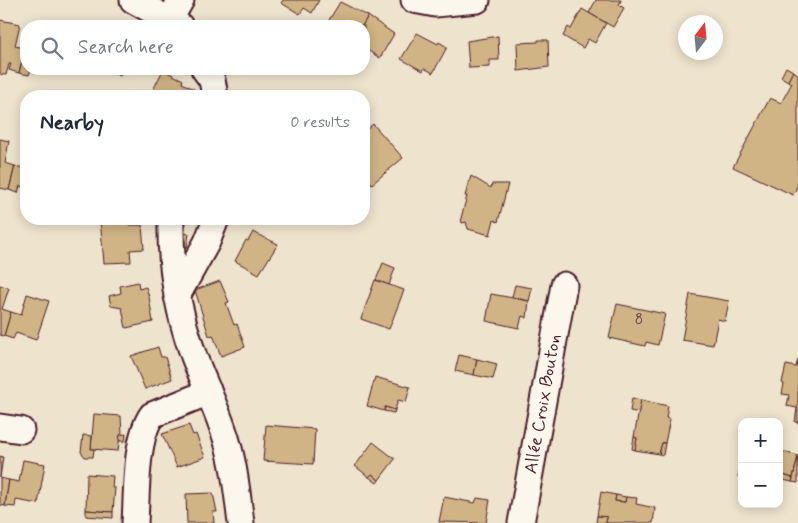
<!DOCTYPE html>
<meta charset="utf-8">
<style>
body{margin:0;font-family:Mynerve,sans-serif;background:#f2f2f3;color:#1f2937}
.controls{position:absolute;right:15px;bottom:15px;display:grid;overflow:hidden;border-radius:10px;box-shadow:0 2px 12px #0003}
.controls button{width:45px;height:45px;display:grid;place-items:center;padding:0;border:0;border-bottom:1px solid #e0e1e3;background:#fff;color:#1f2937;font:25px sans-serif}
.compass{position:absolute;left:678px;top:15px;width:45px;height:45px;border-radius:50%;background:#fff;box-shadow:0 2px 12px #0003;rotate:16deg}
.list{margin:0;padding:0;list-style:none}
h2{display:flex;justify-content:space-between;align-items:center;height:65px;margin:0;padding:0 20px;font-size:21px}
h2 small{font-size:16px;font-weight:400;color:#747a83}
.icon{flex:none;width:28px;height:28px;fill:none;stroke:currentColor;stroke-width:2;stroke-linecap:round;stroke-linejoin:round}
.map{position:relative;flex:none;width:798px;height:523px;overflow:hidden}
.search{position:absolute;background:#fff;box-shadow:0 2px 12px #0003;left:20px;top:20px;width:350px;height:55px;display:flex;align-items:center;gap:12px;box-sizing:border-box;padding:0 18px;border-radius:20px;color:#747a83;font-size:19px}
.panel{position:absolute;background:#fff;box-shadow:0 2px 12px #0003;left:20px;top:90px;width:350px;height:135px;border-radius:20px}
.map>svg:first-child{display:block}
</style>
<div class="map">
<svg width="798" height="523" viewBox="0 0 798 523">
<rect width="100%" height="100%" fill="#eee3cd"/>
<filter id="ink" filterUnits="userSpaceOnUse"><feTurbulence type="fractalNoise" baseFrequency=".02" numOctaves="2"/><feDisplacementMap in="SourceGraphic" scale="10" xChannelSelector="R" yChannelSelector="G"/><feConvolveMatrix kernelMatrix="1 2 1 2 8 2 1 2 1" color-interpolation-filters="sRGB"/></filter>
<g filter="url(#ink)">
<g fill="#d0b485" stroke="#4a1f2b">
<path d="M 283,0 L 319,0 L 312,13 L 304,8 L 300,14 L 281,3 Z"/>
<path d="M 596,0 L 621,0 L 619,5 L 624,8 L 613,27 L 589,13 Z"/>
<path d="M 340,2 L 368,16 L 362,26 L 326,25 Z"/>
<path d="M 582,9 L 606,23 L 595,43 L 588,39 L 583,48 L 563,36 L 568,27 L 571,29 Z"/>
<path d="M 368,16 L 394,34 L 380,58 L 364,48 L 364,26 L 362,26 Z"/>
<path d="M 0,20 L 20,24 L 15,46 L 25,48 L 19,73 L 9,70 L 11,64 L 9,64 L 6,75 L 0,74 Z"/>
<path d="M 417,33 L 438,44 L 439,42 L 447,47 L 433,73 L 424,68 L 423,71 L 401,59 Z"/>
<path d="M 498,36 L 499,60 L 490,60 L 490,67 L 469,68 L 467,41 Z"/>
<path d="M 538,40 L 548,40 L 549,67 L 518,71 L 517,43 L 538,42 Z"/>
<path d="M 25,48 L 26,69 L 31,69 L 29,75 L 19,73 Z"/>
<path d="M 786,67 L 793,71 L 788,81 L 781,77 Z"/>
<path d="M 31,69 L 53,69 L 52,74 Z"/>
<path d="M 105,69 L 124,69 L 120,76 Z"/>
<path d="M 163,70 L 183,80 L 182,83 L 194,89 L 190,96 L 156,96 L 151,94 Z"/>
<path d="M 793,71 L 798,74 L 798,184 L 793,195 L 733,167 L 770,98 L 781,103 L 792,83 L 788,81 Z"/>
<path d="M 373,124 L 403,158 L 372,184 L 364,175 L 364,132 Z"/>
<path d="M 0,139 L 9,141 L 5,163 L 15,166 L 9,190 L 0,188 Z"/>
<path d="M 26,157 L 26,188 L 20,186 L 18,193 L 9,190 L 15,166 L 24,168 Z"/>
<path d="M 471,176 L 491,188 L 492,184 L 508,184 L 498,222 L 494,220 L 490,235 L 468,229 L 466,222 L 462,223 L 461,218 L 467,196 L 465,196 Z"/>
<path d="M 100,219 L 128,219 L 128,225 L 142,225 L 144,249 L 130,250 L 131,262 L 104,263 Z"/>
<path d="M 180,232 L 189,234 L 187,247 L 178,245 Z"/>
<path d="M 253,232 L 278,244 L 259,274 L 235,261 L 246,240 L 248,241 Z"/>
<path d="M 383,263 L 395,268 L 389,285 L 376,280 Z"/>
<path d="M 375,280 L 404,290 L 389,329 L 361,319 Z"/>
<path d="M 220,281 L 229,302 L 226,303 L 234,325 L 237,324 L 245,347 L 221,356 L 213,335 L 209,336 L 195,290 Z"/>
<path d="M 138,282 L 139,289 L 146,287 L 149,297 L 153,322 L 126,328 L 122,308 L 111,306 L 109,296 L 121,293 L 120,286 Z"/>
<path d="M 0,285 L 9,288 L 2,309 L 11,312 L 4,336 L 0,335 Z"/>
<path d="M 515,285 L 532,288 L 529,301 L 512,297 Z"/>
<path d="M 27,294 L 49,301 L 36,340 L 16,333 L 13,339 L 4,336 L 11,312 L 21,315 Z"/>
<path d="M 491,294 L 529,301 L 527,318 L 522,316 L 519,328 L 486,321 Z"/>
<path d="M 690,294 L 729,301 L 725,321 L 718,319 L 713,345 L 682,340 Z"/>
<path d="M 617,304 L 665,314 L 658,345 L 646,342 L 645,346 L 609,338 Z"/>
<path d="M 158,347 L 161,357 L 165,357 L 172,379 L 145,389 L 131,356 Z"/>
<path d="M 459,355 L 477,359 L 474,375 L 455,371 Z"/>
<path d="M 477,359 L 497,364 L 493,379 L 474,375 Z"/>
<path d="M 798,359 L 798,423 L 795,422 L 797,408 L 787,406 L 789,395 L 782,394 L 784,384 L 782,383 L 786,365 L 796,367 Z"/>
<path d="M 375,377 L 410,387 L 406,402 L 398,400 L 395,410 L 385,407 L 384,411 L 367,406 Z"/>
<path d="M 632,398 L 641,400 L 639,413 L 630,411 Z"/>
<path d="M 641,400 L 668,406 L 666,418 L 670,419 L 665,443 L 662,443 L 659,454 L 635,450 L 637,438 L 634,437 Z"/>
<path d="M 385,407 L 395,410 L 394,413 L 384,411 Z"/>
<path d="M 94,414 L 121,416 L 122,434 L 120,435 L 118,451 L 91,449 Z"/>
<path d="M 189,425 L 193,435 L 196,434 L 205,457 L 177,467 L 162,434 Z"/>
<path d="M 266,425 L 315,429 L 313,464 L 263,461 Z"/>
<path d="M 126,434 L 125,441 L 119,441 L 120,435 Z"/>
<path d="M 83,435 L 92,436 L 91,449 L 94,449 L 93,457 L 85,457 L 81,452 Z"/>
<path d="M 634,437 L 637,438 L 635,450 L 632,449 Z"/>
<path d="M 373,442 L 395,459 L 379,480 L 372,474 L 369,477 L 355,466 Z"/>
<path d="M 662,443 L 665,443 L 663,455 L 659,454 Z"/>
<path d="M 781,451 L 798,456 L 793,478 L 779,474 Z"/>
<path d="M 0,456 L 3,457 L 0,478 L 9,480 L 5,506 L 0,505 Z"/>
<path d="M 798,457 L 798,483 L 792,482 Z"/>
<path d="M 742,459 L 742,478 L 738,477 Z"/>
<path d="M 23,460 L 45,464 L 38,504 L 16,500 L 15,507 L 5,506 L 9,480 L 19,482 Z"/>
<path d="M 87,474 L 113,476 L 112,488 L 115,488 L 113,512 L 86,510 Z"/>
<path d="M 372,474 L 379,480 L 377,483 L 369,477 Z"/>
<path d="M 779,474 L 793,478 L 792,482 L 779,479 Z"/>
<path d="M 601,492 L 616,495 L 615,501 L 625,502 L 626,497 L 637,498 L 636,504 L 655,508 L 653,523 L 606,523 L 607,517 L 597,516 Z"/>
<path d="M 213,493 L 217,512 L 213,512 L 214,523 L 187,523 L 186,494 Z"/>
<path d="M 616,495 L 626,497 L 625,502 L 615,501 Z"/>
<path d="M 444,497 L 475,503 L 477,498 L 490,500 L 486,523 L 439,522 Z"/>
<path d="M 86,510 L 113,512 L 113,518 L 86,516 Z"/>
<path d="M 597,516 L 607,517 L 606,523 L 596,523 Z"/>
</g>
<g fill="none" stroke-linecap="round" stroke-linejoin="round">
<defs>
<g id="minor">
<path d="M 133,0 L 180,26"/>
<path d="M 414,0 L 435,4 L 477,0"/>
<path d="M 170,19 L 181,0"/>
<path d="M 204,69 L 212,80 L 215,96"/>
<path d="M 171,219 C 170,263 177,308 192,351 C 201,377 214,402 223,429 C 234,459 237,492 241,523"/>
<path d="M 177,296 L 207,242 L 216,219"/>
<path d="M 0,427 L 21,430"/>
<path d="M 135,523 C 137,493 135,439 152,415 L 209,392"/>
<path d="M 521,523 L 564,285"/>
</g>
</defs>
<use href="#minor" stroke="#4a1f2b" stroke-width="29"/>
<use href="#minor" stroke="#fbf7ec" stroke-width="25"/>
</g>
</g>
<g text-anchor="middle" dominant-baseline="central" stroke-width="4" stroke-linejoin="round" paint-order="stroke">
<g font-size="15" fill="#6c4442">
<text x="639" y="320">8</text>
</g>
<g font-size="18" fill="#4a1f2b" stroke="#fbf7ec">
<text transform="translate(543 404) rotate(-80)">Allée Croix Bouton</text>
</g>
</g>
</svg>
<div class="controls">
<button>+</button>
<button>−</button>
</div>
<svg class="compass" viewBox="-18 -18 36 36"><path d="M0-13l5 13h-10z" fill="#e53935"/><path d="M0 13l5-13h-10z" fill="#747a83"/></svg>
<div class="search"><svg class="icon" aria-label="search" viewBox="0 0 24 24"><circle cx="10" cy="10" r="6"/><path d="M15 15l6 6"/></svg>Search here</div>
<section class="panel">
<h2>Nearby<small>0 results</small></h2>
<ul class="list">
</ul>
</section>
</div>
